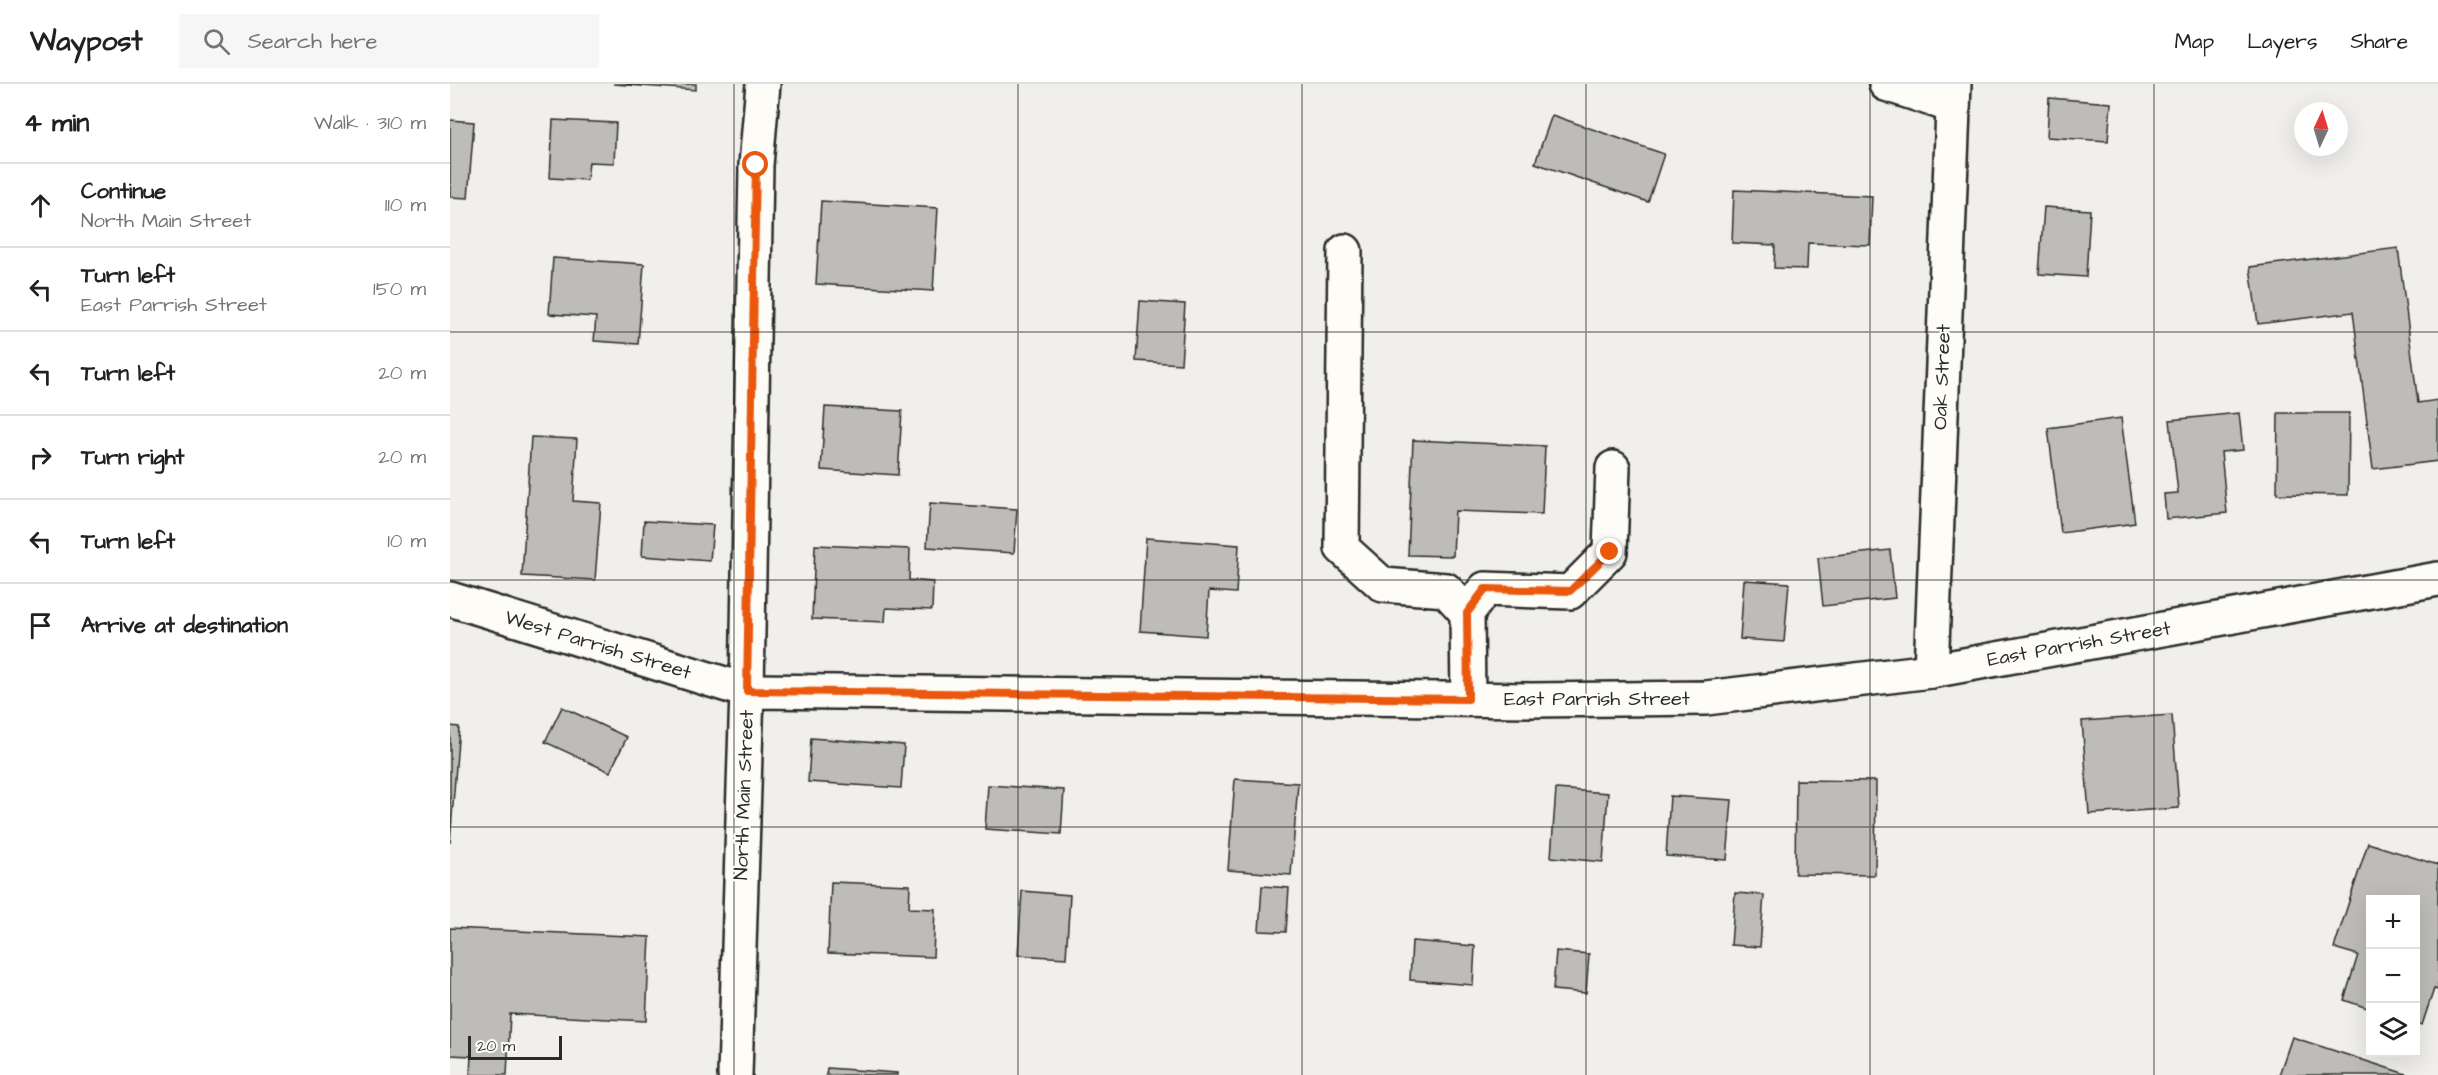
<!DOCTYPE html>
<meta charset="utf-8">
<style>
body{margin:0;font-family:"Architects Daughter",sans-serif;background:#f6f6f6;color:#202124}
.controls{position:absolute;right:18px;bottom:18px;display:grid;overflow:hidden;border-radius:0px;box-shadow:0 6px 24px #0002}
.controls button{width:54px;height:54px;display:grid;place-items:center;padding:0;border:0;border-bottom:2px solid #e0e0e0;background:#fff;color:#202124;font:30px sans-serif}
.compass{position:absolute;left:1844px;top:18px;width:54px;height:54px;border-radius:50%;background:#fff;box-shadow:0 6px 24px #0002;rotate:4deg}
.scale{position:absolute;left:18px;bottom:15px;width:94px;box-sizing:border-box;padding-left:6px;border:3px solid #2b2b2b;border-top:0;font-size:16px;line-height:21px;white-space:nowrap;color:#2b2b2b;-webkit-text-stroke:4px #fdfcf7;paint-order:stroke}
.stop{position:absolute;width:18px;height:18px;margin:-14px;border:4px solid #ea580c;border-radius:50%;background:#fff}
.stop.end{background:#ea580c;border-color:#fff;box-shadow:0 2px 6px #0008}
.list{margin:0;padding:0;list-style:none}
h2{display:flex;justify-content:space-between;align-items:center;height:78px;margin:0;padding:0 24px;font-size:26px}
h2 small{font-size:20px;font-weight:400;color:#757577}
.list li{display:grid;grid-template-columns:39px 1fr auto;gap:18px;align-items:center;box-sizing:border-box;height:84px;padding:0 24px;border-top:2px solid #e0e0e0}
.list b{display:block;font-size:22px;white-space:nowrap}
.list p{margin:0;font-size:20px;white-space:nowrap;color:#757577}
.list em{font-size:20px;font-style:normal;color:#757577}
.icon{flex:none;width:33px;height:33px;fill:none;stroke:currentColor;stroke-width:2;stroke-linecap:round;stroke-linejoin:round}
.map{position:relative;flex:none;width:1988px;height:991px;overflow:hidden}
header{display:flex;align-items:center;gap:36px;box-sizing:border-box;height:84px;padding:0 30px;background:#fff;border-bottom:2px solid #e0e0e0}
header strong{font-size:28px}
nav{display:flex;gap:33px;margin-inline-start:auto;font-size:21px}
.search{width:420px;height:54px;background:#f6f6f6;display:flex;align-items:center;gap:15px;box-sizing:border-box;padding:0 21px;border-radius:0px;color:#757577;font-size:22px}
main{display:flex}
aside{flex:1;background:#fff}
.map>svg:first-child{display:block}
</style>
<header>
<strong>Waypost</strong>
<div class="search"><svg class="icon" aria-label="search" viewBox="0 0 24 24"><circle cx="10" cy="10" r="6"/><path d="M15 15l6 6"/></svg>Search here</div>
<nav><a>Map</a><a>Layers</a><a>Share</a></nav>
</header>
<main>
<aside>
<h2>4 min<small>Walk · 310 m</small></h2>
<ul class="list">
<li><svg class="icon" aria-label="ahead" viewBox="0 0 24 24"><path d="M12 20V5M6 11l6-6 6 6"/></svg><div><b>Continue</b><p>North Main Street</p></div><em>110 m</em></li>
<li><svg class="icon" aria-label="left" viewBox="0 0 24 24"><path d="M17 20v-9H6M10 6l-5 5 5 5"/></svg><div><b>Turn left</b><p>East Parrish Street</p></div><em>150 m</em></li>
<li><svg class="icon" aria-label="left" viewBox="0 0 24 24"><path d="M17 20v-9H6M10 6l-5 5 5 5"/></svg><div><b>Turn left</b></div><em>20 m</em></li>
<li><svg class="icon" aria-label="right" viewBox="0 0 24 24"><path d="M7 20v-9h11M14 6l5 5-5 5"/></svg><div><b>Turn right</b></div><em>20 m</em></li>
<li><svg class="icon" aria-label="left" viewBox="0 0 24 24"><path d="M17 20v-9H6M10 6l-5 5 5 5"/></svg><div><b>Turn left</b></div><em>10 m</em></li>
<li><svg class="icon" aria-label="arrive" viewBox="0 0 24 24"><path d="M6 21V4h12l-3 4 3 4H6"/></svg><div><b>Arrive at destination</b></div></li>
</ul>
</aside>
<div class="map">
<svg width="1988" height="991" viewBox="0 0 1988 991">
<rect width="100%" height="100%" fill="#f0efeb"/>
<filter id="ink" filterUnits="userSpaceOnUse"><feTurbulence type="fractalNoise" baseFrequency=".0167" numOctaves="2"/><feDisplacementMap in="SourceGraphic" scale="12" xChannelSelector="R" yChannelSelector="G"/><feConvolveMatrix kernelMatrix="1 2 1 2 8 2 1 2 1" color-interpolation-filters="sRGB"/></filter>
<g filter="url(#ink)">
<g fill="#bdbcb8" stroke="#2b2b2b" stroke-width="1.5">
<path d="M 163,0 L 246,0 L 246,6 Z"/>
<path d="M 1599,14 L 1661,19 L 1658,57 L 1597,53 Z"/>
<path d="M 1102,31 L 1214,70 L 1198,118 L 1085,79 Z"/>
<path d="M 0,36 L 24,38 L 18,114 L 0,113 Z"/>
<path d="M 103,36 L 166,39 L 164,79 L 139,78 L 137,96 L 100,94 Z"/>
<path d="M 1284,106 L 1422,112 L 1420,161 L 1358,159 L 1357,185 L 1324,184 L 1325,161 L 1282,159 Z"/>
<path d="M 371,117 L 488,124 L 483,207 L 366,200 Z"/>
<path d="M 1594,123 L 1640,126 L 1636,193 L 1589,190 Z"/>
<path d="M 1948,164 L 1968,319 L 1988,316 L 1988,377 L 1923,385 L 1903,228 L 1808,240 L 1800,183 Z"/>
<path d="M 103,174 L 194,180 L 188,260 L 144,257 L 146,233 L 99,230 Z"/>
<path d="M 690,217 L 735,220 L 731,280 L 686,277 Z"/>
<path d="M 375,323 L 452,327 L 448,391 L 371,386 Z"/>
<path d="M 1789,329 L 1793,366 L 1771,368 L 1777,429 L 1716,435 L 1714,410 L 1728,409 L 1720,336 Z"/>
<path d="M 1828,329 L 1899,329 L 1898,411 L 1827,410 Z"/>
<path d="M 1671,334 L 1685,439 L 1611,449 L 1598,344 Z"/>
<path d="M 81,353 L 127,355 L 123,417 L 151,419 L 145,496 L 72,492 Z"/>
<path d="M 963,356 L 1095,362 L 1092,430 L 1005,427 L 1003,472 L 958,471 Z"/>
<path d="M 480,419 L 567,425 L 564,469 L 477,463 Z"/>
<path d="M 194,437 L 263,441 L 260,477 L 192,472 Z"/>
<path d="M 696,454 L 789,461 L 786,509 L 759,507 L 756,552 L 690,547 Z"/>
<path d="M 365,461 L 460,465 L 459,496 L 483,498 L 482,526 L 436,524 L 435,538 L 362,535 Z"/>
<path d="M 1440,466 L 1445,514 L 1373,522 L 1368,474 Z"/>
<path d="M 1294,496 L 1339,499 L 1334,558 L 1290,555 Z"/>
<path d="M 112,623 L 177,653 L 160,688 L 95,658 Z"/>
<path d="M 1722,631 L 1729,724 L 1639,730 L 1632,637 Z"/>
<path d="M 0,642 L 9,643 L 0,759 Z"/>
<path d="M 361,654 L 454,661 L 451,704 L 358,698 Z"/>
<path d="M 785,695 L 848,699 L 841,791 L 778,786 Z"/>
<path d="M 1346,696 L 1426,697 L 1425,791 L 1345,790 Z"/>
<path d="M 538,701 L 614,706 L 611,750 L 535,745 Z"/>
<path d="M 1106,705 L 1158,709 L 1153,778 L 1101,773 Z"/>
<path d="M 1220,712 L 1282,716 L 1277,776 L 1216,772 Z"/>
<path d="M 1918,759 L 1988,781 L 1988,906 L 1984,905 L 1972,941 L 1966,939 L 1966,816 L 1920,816 L 1920,925 L 1894,916 L 1908,871 L 1884,864 Z"/>
<path d="M 381,798 L 460,801 L 459,824 L 485,825 L 483,873 L 378,869 Z"/>
<path d="M 812,802 L 839,804 L 836,848 L 809,847 Z"/>
<path d="M 572,807 L 620,811 L 616,874 L 568,871 Z"/>
<path d="M 1285,809 L 1314,811 L 1310,863 L 1281,861 Z"/>
<path d="M 0,844 L 200,853 L 196,937 L 60,930 L 57,991 L 20,991 L 21,972 L 0,971 Z"/>
<path d="M 962,857 L 1025,862 L 1023,901 L 960,896 Z"/>
<path d="M 1106,867 L 1139,870 L 1136,909 L 1103,906 Z"/>
<path d="M 1842,953 L 1959,991 L 1829,991 Z"/>
<path d="M 377,984 L 447,989 L 447,991 L 376,991 Z"/>
</g>
<g fill="none" stroke-linecap="round" stroke-linejoin="round">
<defs>
<g id="minor">
<path d="M 1436,0 L 1503,22"/>
<path d="M 895,167 L 892,464 L 933,501 L 996,506 L 1017,529"/>
<path d="M 0,515 L 297,607 L 306,81 L 313,0"/>
<path d="M 1481,587 L 1504,0"/>
<path d="M 1018,615 L 1017,529 L 1035,505 L 1120,508 L 1160,468 L 1163,384"/>
</g>
<path id="major" d="M 285,991 L 297,607 L 1082,616 L 1256,614 L 1481,587 L 1988,495"/>
</defs>
<use href="#minor" stroke="#2b2b2b" stroke-width="38"/>
<use href="#major" stroke="#2b2b2b" stroke-width="38"/>
<use href="#minor" stroke="#fdfcf7" stroke-width="33"/>
<use href="#major" stroke="#fdfcf7" stroke-width="33"/>
</g>
</g>
<g fill="none" stroke-linecap="round" stroke-linejoin="round" filter="url(#ink)">
<path stroke="#ea580c" stroke-width="8" d="M 306,81 L 297,607 L 1018,615 L 1017,529 L 1035,505 L 1120,507 L 1160,468"/>
</g>
<path fill="none" stroke="#2b2b2b" stroke-width="1.5" stroke-opacity="0.55" d="M 284,0 L 284,991M 568,0 L 568,991M 852,0 L 852,991M 1136,0 L 1136,991M 1420,0 L 1420,991M 1704,0 L 1704,991M 0,248 L 1988,248M 0,496 L 1988,496M 0,743 L 1988,743"/>
<g text-anchor="middle" dominant-baseline="central" stroke-width="4.5" stroke-linejoin="round" paint-order="stroke">
<g font-size="20" fill="#2b2b2b" stroke="#fdfcf7">
<text transform="translate(1492 293) rotate(-88)">Oak Street</text>
<text transform="translate(1629 560) rotate(-10)">East Parrish Street</text>
<text transform="translate(148 561) rotate(17)">West Parrish Street</text>
<text x="1147" y="615">East Parrish Street</text>
<text transform="translate(294 711) rotate(-88)">North Main Street</text>
</g>
</g>
</svg>
<div class="controls">
<button>+</button>
<button>−</button>
<button><svg class="icon" aria-label="layers" viewBox="0 0 24 24"><path d="M12 4l9 5-9 5-9-5zM3 14l9 5 9-5"/></svg></button>
</div>
<svg class="compass" viewBox="-18 -18 36 36"><path d="M0-13l5 13h-10z" fill="#e53935"/><path d="M0 13l5-13h-10z" fill="#757577"/></svg>
<div class="scale">20 m</div>
<div class="stop" style="left:306px;top:81px"></div>
<div class="stop end" style="left:1160px;top:468px"></div>
</div>
</main>
